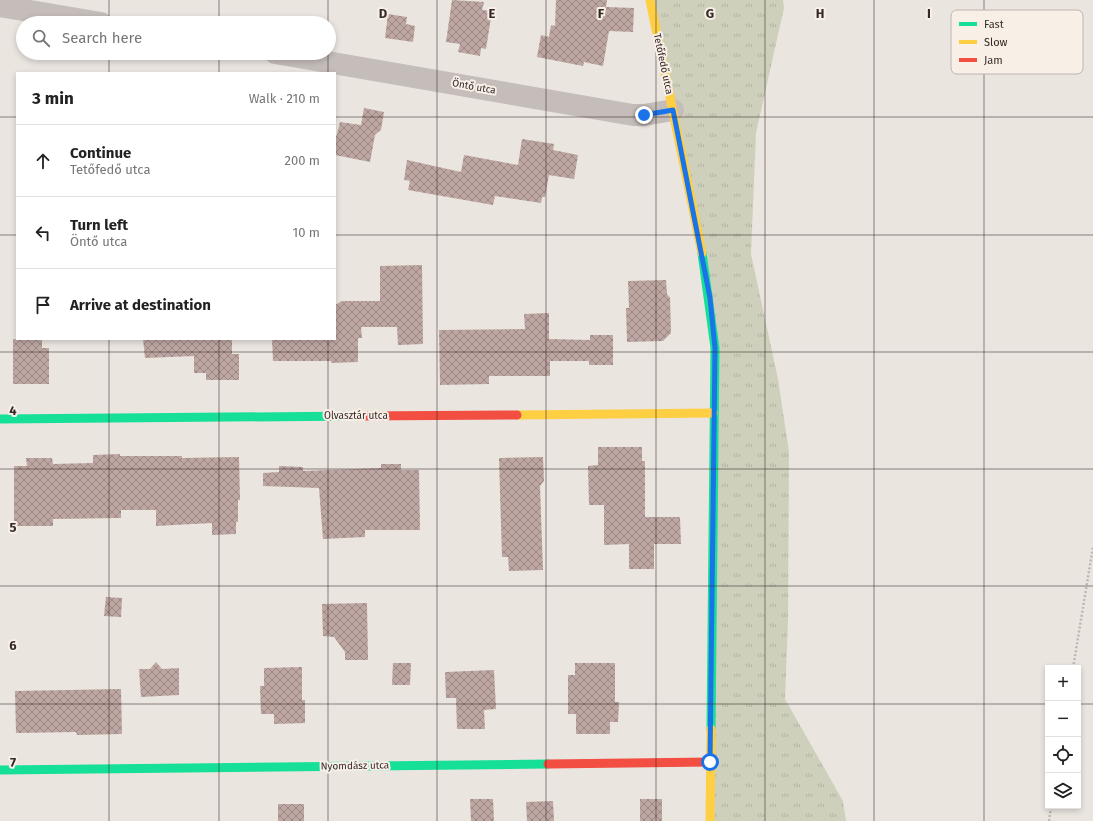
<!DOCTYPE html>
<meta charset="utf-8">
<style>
body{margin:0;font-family:"Fira Sans",sans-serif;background:#f2f2f2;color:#222}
.controls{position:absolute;right:12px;bottom:12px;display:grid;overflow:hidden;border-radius:0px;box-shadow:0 2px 6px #0003}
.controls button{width:36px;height:36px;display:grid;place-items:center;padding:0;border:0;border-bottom:1px solid #e0e0e0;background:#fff;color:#222;font:20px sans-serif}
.stop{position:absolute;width:12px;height:12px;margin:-9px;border:3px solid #1a73e8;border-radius:50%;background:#fff}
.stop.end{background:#1a73e8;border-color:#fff;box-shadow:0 1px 4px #0008}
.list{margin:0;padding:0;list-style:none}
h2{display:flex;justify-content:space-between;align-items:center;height:52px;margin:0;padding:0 16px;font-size:17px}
h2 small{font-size:13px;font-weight:400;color:#767676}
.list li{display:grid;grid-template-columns:26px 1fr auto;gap:12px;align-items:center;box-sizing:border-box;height:72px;padding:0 16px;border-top:1px solid #e0e0e0}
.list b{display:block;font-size:15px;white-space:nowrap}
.list p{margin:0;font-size:13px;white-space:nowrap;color:#767676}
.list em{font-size:13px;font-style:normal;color:#767676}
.icon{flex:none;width:22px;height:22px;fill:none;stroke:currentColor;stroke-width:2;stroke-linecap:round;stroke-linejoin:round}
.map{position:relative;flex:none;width:1093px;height:821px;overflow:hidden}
.search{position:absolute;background:#fff;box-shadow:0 2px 6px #0003;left:16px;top:16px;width:320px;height:44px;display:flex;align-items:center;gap:10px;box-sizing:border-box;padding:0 14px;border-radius:22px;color:#767676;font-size:15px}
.panel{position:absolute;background:#fff;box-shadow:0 2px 6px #0003;left:16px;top:72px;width:320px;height:268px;border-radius:0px}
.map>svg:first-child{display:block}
</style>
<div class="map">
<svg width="1093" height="821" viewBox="0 0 1093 821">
<defs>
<pattern id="grass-tufts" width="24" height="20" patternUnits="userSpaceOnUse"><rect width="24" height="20" fill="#ced0bb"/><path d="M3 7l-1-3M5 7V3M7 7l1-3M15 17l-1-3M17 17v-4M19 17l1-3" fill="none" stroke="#b2b3a1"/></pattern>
<pattern id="building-cross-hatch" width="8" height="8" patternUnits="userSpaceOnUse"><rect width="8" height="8" fill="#bea7a2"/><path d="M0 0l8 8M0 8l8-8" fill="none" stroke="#9b8884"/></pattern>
</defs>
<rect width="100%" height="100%" fill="#ebe5e0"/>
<path fill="url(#grass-tufts)" d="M 650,0 L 783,0 L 784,8 L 756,133 L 751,254 L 778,379 L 789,452 L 788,621 L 785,699 L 843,801 L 846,821 L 710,821 L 715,348 Z"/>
<g fill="url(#building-cross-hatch)">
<path d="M 452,0 L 484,2 L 482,10 L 492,11 L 486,49 L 481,48 L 480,56 L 458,52 L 460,44 L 446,42 Z"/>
<path d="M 556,0 L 607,0 L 606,7 L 634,8 L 633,32 L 609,31 L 603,66 L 584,62 L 583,66 L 537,57 L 541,35 L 549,37 L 551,25 L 555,26 Z"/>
<path d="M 388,14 L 407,17 L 406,24 L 415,26 L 413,42 L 385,38 Z"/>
<path d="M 364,108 L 384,112 L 381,130 L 375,135 L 370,162 L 335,155 L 335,137 L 337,135 L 340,122 L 361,125 Z"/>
<path d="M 522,139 L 554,144 L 553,150 L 578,155 L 574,179 L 549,175 L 545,197 L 542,197 L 541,203 L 495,196 L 493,205 L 408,190 L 410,181 L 404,180 L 407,160 L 461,172 L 464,155 L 518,165 Z"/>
<path d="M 422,265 L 423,344 L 398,345 L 397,327 L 361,327 L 362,338 L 358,338 L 358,362 L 331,363 L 331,361 L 273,361 L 272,339 L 335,339 L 335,305 L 342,301 L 380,301 L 380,266 Z"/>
<path d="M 666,280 L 667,294 L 670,298 L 671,333 L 663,341 L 627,342 L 626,308 L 629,308 L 628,281 Z"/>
<path d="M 549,313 L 549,339 L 590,340 L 590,335 L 613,335 L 613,365 L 589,365 L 589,361 L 550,361 L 550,376 L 489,376 L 489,384 L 440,385 L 439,330 L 525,329 L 524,314 Z"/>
<path d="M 13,339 L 42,339 L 42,348 L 49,348 L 49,384 L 13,384 Z"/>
<path d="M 143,339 L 232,339 L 232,354 L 239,354 L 239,380 L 206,380 L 206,373 L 194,373 L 194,356 L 145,358 Z"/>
<path d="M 598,447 L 642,447 L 642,461 L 645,461 L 645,517 L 680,517 L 681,544 L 654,544 L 654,569 L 629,569 L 629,544 L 604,545 L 604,505 L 589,505 L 588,466 L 598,465 Z"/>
<path d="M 120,454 L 120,456 L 182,456 L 182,458 L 239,457 L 240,500 L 238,500 L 238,522 L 236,522 L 236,534 L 212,535 L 212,523 L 156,526 L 156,510 L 121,510 L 121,518 L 53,519 L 53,526 L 14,526 L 14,466 L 27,466 L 26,458 L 52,458 L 53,464 L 93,463 L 93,455 Z"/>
<path d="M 543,457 L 544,481 L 540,486 L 543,570 L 509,571 L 508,557 L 502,557 L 499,458 Z"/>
<path d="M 381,464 L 401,464 L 401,470 L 419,470 L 420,530 L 365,530 L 365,537 L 323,539 L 319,488 L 263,486 L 263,473 L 279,472 L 279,466 L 303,467 L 303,471 L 381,468 Z"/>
<path d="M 106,597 L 122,598 L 121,617 L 104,616 Z"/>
<path d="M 367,603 L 368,660 L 345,660 L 345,652 L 334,637 L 323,636 L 322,604 Z"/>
<path d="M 156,662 L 162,669 L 179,668 L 179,695 L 141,697 L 139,669 L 150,669 Z"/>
<path d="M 393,663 L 411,663 L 410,685 L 392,685 Z"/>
<path d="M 575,663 L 615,663 L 615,702 L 619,702 L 618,722 L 610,722 L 610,734 L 576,734 L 576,714 L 568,714 L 568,675 L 575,675 Z"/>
<path d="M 302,667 L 302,700 L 305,700 L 305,723 L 274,724 L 274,714 L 261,714 L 260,686 L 264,686 L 264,668 Z"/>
<path d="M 494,670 L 496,709 L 484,710 L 485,729 L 457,729 L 456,698 L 446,698 L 445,672 Z"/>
<path d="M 121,689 L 122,734 L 77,735 L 76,732 L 16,733 L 15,691 Z"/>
<path d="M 470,799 L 493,799 L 494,821 L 471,821 Z"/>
<rect x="640" y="799" width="22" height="22"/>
<path d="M 553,801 L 554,821 L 527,821 L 526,802 Z"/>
<rect x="278" y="804" width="26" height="17"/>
</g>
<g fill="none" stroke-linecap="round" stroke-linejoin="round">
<g stroke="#bdb6b2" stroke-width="2.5" stroke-dasharray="2 2" stroke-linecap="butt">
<path d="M 1073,668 L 1093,547"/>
<path d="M 1049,821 L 1051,806"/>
</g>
<g stroke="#c5bdb9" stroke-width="22">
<path d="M 0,6 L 101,23"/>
<path d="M 275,53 L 633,115 L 644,115 L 673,110"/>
</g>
<g stroke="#16e098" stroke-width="9">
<path d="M 702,253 L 715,348 L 711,729"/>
<path d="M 0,419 L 359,416"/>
<path d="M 0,770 L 548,764"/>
</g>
<g stroke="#ffcf43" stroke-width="9">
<path d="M 650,0 L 702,253"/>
<path d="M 517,415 L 713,413"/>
<path d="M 710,821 L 711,729"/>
</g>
<g stroke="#f24e42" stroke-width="9">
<path d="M 359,416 L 517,415"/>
<path d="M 548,764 L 710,762"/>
</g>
</g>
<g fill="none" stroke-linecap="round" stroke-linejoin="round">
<path stroke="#1a73e8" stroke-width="5" d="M 644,115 L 673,110 L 710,298 L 715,348 L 710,762"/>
</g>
<path fill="none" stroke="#352a28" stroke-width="1" stroke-opacity="0.55" d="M 109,0 L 109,23M 219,0 L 219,23M 328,0 L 328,23M 437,0 L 437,821M 546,0 L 546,821M 656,0 L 656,821M 765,0 L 765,821M 874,0 L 874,821M 984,0 L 984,821M 109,53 L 109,73M 219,53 L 219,73M 328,53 L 328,73M 0,117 L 17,117M 335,117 L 1093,117M 0,235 L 17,235M 335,235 L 1093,235M 109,339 L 109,821M 219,339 L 219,821M 328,339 L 328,821M 0,352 L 1093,352M 0,469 L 1093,469M 0,586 L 1093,586M 0,704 L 1048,704M 1078,704 L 1093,704"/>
<g text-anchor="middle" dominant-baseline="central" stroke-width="4" stroke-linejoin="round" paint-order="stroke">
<g font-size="10" fill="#352a28" stroke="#f8efe7">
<text transform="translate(663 64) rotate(78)">Tetőfedő utca</text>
<text transform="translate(474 87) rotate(10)">Öntő utca</text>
<text x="356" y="416">Olvasztár utca</text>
<text transform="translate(355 766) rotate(-1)">Nyomdász utca</text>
</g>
</g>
<rect x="951" y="10" width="132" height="64" rx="6" fill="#f8efe7" stroke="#beb4ae" stroke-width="1"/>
<rect x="959" y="22" width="18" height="4" fill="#16e098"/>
<rect x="959" y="40" width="18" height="4" fill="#ffcf43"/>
<rect x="959" y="58" width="18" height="4" fill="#f24e42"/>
<g font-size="11" fill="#352a28">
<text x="984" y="28">Fast</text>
<text x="984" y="46">Slow</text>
<text x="984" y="64">Jam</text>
</g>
<g font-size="13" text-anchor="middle" font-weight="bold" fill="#352a28" stroke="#f8efe7" stroke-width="4" stroke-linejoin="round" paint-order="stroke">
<text x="383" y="18">D</text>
<text x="492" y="18">E</text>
<text x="601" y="18">F</text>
<text x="710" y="18">G</text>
<text x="820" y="18">H</text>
<text x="929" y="18">I</text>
<text x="13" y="415">4</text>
<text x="13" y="532">5</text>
<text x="13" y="650">6</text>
<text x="13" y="767">7</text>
</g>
</svg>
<div class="controls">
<button>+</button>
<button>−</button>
<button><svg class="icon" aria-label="locate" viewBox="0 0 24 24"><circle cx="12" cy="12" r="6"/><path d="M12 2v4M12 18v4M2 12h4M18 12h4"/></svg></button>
<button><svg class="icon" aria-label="layers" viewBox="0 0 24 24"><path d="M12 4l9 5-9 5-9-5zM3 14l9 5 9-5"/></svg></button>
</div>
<div class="stop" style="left:710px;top:762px"></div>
<div class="stop end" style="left:644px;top:115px"></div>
<div class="search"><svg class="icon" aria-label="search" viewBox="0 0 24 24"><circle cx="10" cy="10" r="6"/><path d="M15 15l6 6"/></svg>Search here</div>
<section class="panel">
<h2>3 min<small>Walk · 210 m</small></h2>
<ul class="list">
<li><svg class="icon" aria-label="ahead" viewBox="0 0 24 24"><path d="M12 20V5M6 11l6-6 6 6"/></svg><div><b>Continue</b><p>Tetőfedő utca</p></div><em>200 m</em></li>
<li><svg class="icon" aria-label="left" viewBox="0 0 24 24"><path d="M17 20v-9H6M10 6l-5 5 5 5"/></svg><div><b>Turn left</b><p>Öntő utca</p></div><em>10 m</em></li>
<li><svg class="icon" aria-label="arrive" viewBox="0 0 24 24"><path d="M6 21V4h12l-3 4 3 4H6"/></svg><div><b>Arrive at destination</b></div></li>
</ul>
</section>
</div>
